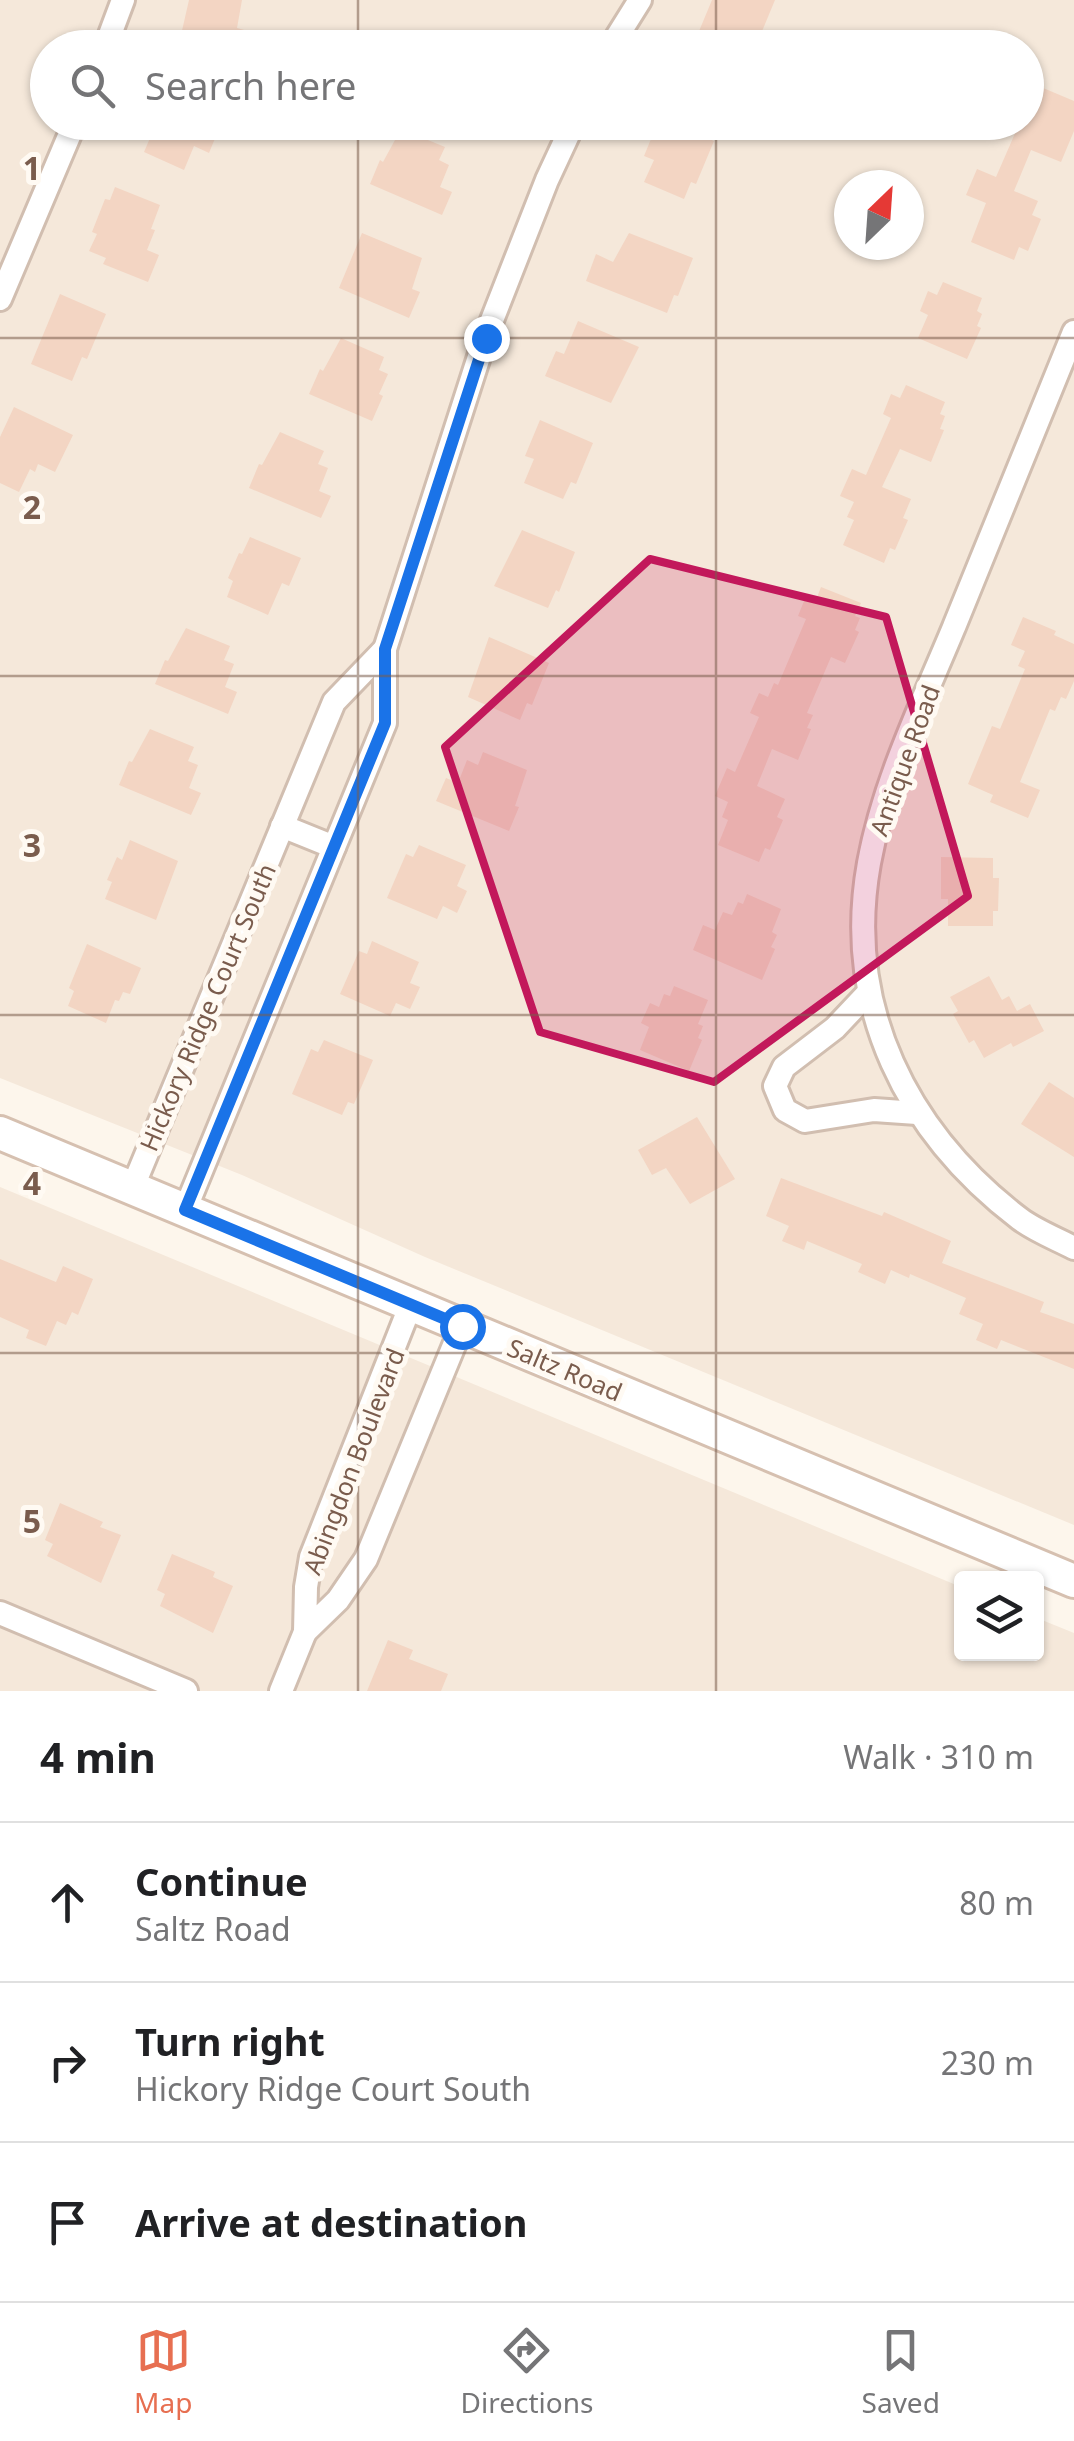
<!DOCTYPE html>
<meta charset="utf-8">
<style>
body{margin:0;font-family:"Noto Sans",sans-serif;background:#f6f6f6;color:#202124}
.controls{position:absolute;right:30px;bottom:30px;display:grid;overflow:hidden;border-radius:10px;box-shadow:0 2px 8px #0004}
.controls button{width:90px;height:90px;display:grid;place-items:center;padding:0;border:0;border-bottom:2px solid #e0e0e0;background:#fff;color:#202124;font:50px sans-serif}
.compass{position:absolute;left:834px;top:170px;width:90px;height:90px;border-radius:50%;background:#fff;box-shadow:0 2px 8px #0004;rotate:25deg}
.stop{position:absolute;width:30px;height:30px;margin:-22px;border:8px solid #1a73e8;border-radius:50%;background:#fff}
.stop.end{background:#1a73e8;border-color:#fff;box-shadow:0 2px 10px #0008}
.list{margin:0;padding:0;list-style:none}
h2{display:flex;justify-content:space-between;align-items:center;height:130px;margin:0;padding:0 40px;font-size:42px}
h2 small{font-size:32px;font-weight:400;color:#757577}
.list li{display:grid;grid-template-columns:65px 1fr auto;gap:30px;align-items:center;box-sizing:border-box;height:160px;padding:0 40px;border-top:2px solid #e0e0e0}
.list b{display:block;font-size:38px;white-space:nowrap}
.list p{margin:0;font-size:32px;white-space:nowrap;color:#757577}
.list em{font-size:32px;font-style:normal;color:#757577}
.icon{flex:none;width:55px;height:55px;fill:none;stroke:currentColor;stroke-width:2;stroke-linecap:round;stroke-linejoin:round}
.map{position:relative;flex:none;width:1074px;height:1691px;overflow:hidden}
.search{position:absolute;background:#fff;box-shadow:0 2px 8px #0004;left:30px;right:30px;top:30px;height:110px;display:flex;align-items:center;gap:25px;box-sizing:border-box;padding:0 35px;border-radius:55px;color:#757577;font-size:38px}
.sheet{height:610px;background:#fff}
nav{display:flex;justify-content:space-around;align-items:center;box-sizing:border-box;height:140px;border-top:2px solid #e0e0e0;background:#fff;font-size:28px;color:#757577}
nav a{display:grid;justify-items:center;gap:5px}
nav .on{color:#e76f51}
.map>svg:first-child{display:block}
</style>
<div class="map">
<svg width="1074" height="1691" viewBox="0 0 1074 1691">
<rect width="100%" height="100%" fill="#fdf6ec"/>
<g fill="#f5e8da" fill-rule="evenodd">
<path d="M 0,0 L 1074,0 L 1074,1525 L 425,1257 L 242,1175 L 0,1078 ZM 48,48 L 1026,48 L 1026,122 L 48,122 ZM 849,185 L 909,185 L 909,245 L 849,245 Z"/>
<path d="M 0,1187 L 961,1587 L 962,1654 L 1036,1654 L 1037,1618 L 1074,1633 L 1074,1691 L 0,1691 Z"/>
</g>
<g fill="#f3d5c3">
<path d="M 189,0 L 242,0 L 237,28 L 284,41 L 284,48 L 195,48 L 198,41 L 181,35 Z"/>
<path d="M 712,0 L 775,0 L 755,48 L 692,48 Z"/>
<path d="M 1036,85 L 1074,101 L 1074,131 L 1061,162 L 1031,150 L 1014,191 L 1038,201 L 1032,215 L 1041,219 L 1028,251 L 1019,247 L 1014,260 L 971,242 L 986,203 L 966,195 L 977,169 L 996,177 L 1020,122 L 1026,122 L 1026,107 Z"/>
<path d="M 157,122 L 198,122 L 218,131 L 209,153 L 194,146 L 184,170 L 144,152 Z"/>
<path d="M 658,122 L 670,122 L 714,141 L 696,184 L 691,182 L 684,199 L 644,182 L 654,160 L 644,156 Z"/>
<path d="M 401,129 L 445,147 L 439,160 L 449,165 L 440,187 L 452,192 L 442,215 L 370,184 L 380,160 L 383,162 Z"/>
<path d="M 115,187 L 160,205 L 151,229 L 155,230 L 147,250 L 159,255 L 148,282 L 103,264 L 106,258 L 89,251 L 97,234 L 92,232 L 105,199 L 110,200 Z"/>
<path d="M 362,233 L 422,258 L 412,289 L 420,292 L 409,318 L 339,288 Z"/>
<path d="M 629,233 L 693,258 L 678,296 L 674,295 L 667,313 L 586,281 L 596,254 L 613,262 Z"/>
<path d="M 943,282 L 982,298 L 977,311 L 982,314 L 977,326 L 981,328 L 967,359 L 918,338 L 928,315 L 920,311 L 928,291 L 937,295 Z"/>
<path d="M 60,294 L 106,314 L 87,359 L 82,357 L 72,381 L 31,364 Z"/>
<path d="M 578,321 L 639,347 L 611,403 L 545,376 L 556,351 L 564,354 Z"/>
<path d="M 341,338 L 384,357 L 379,370 L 388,374 L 379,394 L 383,396 L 372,421 L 309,394 L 320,369 L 323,371 Z"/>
<path d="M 906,385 L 945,402 L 940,414 L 945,416 L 940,429 L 944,430 L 931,462 L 900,449 L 882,487 L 911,499 L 903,518 L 908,520 L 895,550 L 890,548 L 884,563 L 843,545 L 854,520 L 847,517 L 854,502 L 840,496 L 852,469 L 866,475 L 891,418 L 883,414 L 891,394 L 900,398 Z"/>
<path d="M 14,407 L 73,435 L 55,472 L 38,464 L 35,472 L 30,469 L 19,492 L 0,483 L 0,437 Z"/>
<path d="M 540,420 L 593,443 L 576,484 L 571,482 L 563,499 L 524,483 L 534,459 L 525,456 Z"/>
<path d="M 280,432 L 324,451 L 318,464 L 328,468 L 319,491 L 331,496 L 321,518 L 249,488 L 259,464 L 262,465 Z"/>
<path d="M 522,530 L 575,552 L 559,592 L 556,590 L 548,608 L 494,586 Z"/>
<path d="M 250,537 L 301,558 L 289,586 L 282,583 L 268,615 L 227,597 L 233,581 L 228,578 L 239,553 L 242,554 Z"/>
<path d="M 821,587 L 861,603 L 855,616 L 860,618 L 855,630 L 859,632 L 845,663 L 831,657 L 807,713 L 813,715 L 807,728 L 811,729 L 798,760 L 772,749 L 757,786 L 785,799 L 777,817 L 783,820 L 770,850 L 765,848 L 759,862 L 718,845 L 728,820 L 722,817 L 728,802 L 715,796 L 727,768 L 735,772 L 759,717 L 750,713 L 759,693 L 768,697 L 774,683 L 778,685 L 806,619 L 798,616 L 806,596 L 816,600 Z"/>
<path d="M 1023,617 L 1056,631 L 1054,635 L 1074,644 L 1074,681 L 1066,699 L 1061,697 L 1055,711 L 1050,709 L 1020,782 L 1040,790 L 1028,818 L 990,802 L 993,795 L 968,784 L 992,726 L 1000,729 L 1025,669 L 1018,666 L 1025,651 L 1011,645 Z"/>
<path d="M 186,628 L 230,646 L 224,660 L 234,664 L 225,687 L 237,692 L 228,714 L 155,684 L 165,660 L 168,661 Z"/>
<path d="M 489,637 L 549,663 L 532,705 L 527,703 L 520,720 L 468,697 Z"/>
<path d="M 150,729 L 194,747 L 188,761 L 198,765 L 189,788 L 201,793 L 191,815 L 119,785 L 129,761 L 132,762 Z"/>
<path d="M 483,752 L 527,770 L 515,806 L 519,807 L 509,831 L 436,801 L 446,778 L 458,783 L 467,760 L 478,765 Z"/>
<path d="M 130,840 L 178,861 L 156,920 L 105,899 L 112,882 L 107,880 L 117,857 L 122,860 Z"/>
<path d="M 419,845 L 466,865 L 457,886 L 467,891 L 457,913 L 443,906 L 437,919 L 387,898 L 406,854 L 413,857 Z"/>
<path d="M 941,857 L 993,858 L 993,878 L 999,878 L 998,911 L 993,911 L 993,926 L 948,926 L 948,899 L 941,899 Z"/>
<path d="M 747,894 L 781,909 L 772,932 L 777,935 L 771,947 L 775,949 L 762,980 L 693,950 L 703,925 L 715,930 L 723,912 L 732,915 L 738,902 L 743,904 Z"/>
<path d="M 372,941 L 419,962 L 410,983 L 420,987 L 410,1009 L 396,1003 L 390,1016 L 340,994 L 359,951 L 367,954 Z"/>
<path d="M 87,944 L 141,968 L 130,994 L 123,992 L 119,1001 L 115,1000 L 106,1023 L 68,1006 L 74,991 L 69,988 Z"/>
<path d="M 989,976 L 1002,1000 L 1009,996 L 1017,1011 L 1030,1004 L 1044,1031 L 1013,1047 L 1011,1043 L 984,1058 L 974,1040 L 969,1043 L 953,1014 L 958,1011 L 950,997 Z"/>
<path d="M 674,986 L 708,1000 L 698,1024 L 703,1026 L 698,1038 L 702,1040 L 689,1071 L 640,1050 L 649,1027 L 641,1023 L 650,1003 L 659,1007 L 664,994 L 670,996 Z"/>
<path d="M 324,1040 L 373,1060 L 354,1104 L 348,1102 L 342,1115 L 292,1094 L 311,1049 L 318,1052 Z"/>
<path d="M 1049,1082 L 1074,1098 L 1074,1157 L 1021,1124 Z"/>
<path d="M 697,1117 L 735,1179 L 690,1204 L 666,1168 L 652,1175 L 638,1150 Z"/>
<path d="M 781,1178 L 882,1216 L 884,1212 L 951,1241 L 942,1263 L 1044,1302 L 1040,1312 L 1074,1324 L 1074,1369 L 1001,1340 L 997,1349 L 976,1340 L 983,1324 L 959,1314 L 966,1298 L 910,1274 L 909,1278 L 891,1270 L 885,1284 L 858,1272 L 862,1264 L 807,1241 L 804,1250 L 782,1241 L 789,1226 L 766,1216 Z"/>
<path d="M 0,1259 L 56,1282 L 63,1266 L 93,1279 L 78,1315 L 72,1312 L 66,1325 L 57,1321 L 46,1346 L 26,1338 L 29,1330 L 0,1317 Z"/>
<path d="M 60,1503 L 103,1522 L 100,1527 L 121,1535 L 101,1583 L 47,1556 L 53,1544 L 45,1540 Z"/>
<path d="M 172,1554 L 215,1572 L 213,1577 L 233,1586 L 213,1633 L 160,1606 L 165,1594 L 157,1590 Z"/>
<path d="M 388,1640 L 413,1650 L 409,1659 L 448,1674 L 441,1691 L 367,1691 Z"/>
</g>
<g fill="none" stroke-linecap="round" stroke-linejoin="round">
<defs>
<g id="street">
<path d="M 105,48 L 123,0"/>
<path d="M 610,48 L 640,0"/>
<path d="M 0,299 L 75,122"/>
<path d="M 1074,332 C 1034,431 994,529 954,627 C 922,704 884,781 869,863 C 843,1007 907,1133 1020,1219 C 1036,1231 1057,1239 1074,1248"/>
<path d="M 282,826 L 334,847"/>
<path d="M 867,994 L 835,1028 L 784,1067 L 775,1086 L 785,1110 L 805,1121 L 874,1110 L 917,1113"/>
<path d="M 132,1189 L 334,702 L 385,649"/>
<path d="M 185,1210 L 385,723 L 385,649 L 485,338 L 547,180 L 574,122"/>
<path d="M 411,1304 L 311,1557 L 306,1587 L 305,1632 L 338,1600 L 366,1559 L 462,1326"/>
<path d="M 0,1613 L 186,1691"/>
<path d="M 281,1691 L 305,1632"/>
</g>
<path id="secondary" d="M 0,1133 L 1074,1581"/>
</defs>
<use href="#street" stroke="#d1beb0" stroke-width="28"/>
<use href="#secondary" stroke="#d6c0b0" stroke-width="38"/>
<use href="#street" stroke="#fff" stroke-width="22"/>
<use href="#secondary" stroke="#fff" stroke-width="32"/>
</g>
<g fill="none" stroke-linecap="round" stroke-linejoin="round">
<path stroke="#1a73e8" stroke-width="12" d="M 462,1326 L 185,1210 L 385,723 L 385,649 L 486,338"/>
</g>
<path fill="#c2185b" fill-opacity="0.2" stroke="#c2185b" stroke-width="8" stroke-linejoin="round" d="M 650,559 L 886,617 L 968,896 L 714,1082 L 540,1032 L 445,747 Z"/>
<path fill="none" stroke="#7a5c4d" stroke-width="2.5" stroke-opacity="0.55" d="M 358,0 L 358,48M 716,0 L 716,48M 358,122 L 358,1691M 716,122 L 716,1691M 0,338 L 1074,338M 0,676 L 1074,676M 0,1015 L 1074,1015M 0,1353 L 1074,1353"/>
<g text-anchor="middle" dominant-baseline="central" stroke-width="10" stroke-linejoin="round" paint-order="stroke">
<g font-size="25" fill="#7a5c4d" stroke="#fffaf3">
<text transform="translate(904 760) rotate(-70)">Antique Road</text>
<text transform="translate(207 1007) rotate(-67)">Hickory Ridge Court South</text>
<text transform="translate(565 1369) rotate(23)">Saltz Road</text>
<text transform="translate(353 1461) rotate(-69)">Abingdon Boulevard</text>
</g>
</g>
<g font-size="32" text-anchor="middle" font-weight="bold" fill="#7a5c4d" stroke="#fffaf3" stroke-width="10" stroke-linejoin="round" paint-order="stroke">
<text x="32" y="180">1</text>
<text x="32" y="519">2</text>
<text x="32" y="857">3</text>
<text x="32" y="1195">4</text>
<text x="32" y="1533">5</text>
</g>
</svg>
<div class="controls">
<button><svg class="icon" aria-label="layers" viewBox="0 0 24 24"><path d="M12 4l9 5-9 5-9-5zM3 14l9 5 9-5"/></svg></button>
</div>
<svg class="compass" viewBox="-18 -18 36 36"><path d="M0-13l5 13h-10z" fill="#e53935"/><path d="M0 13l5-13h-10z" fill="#757577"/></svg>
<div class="stop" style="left:462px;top:1326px"></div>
<div class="stop end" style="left:486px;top:338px"></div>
<div class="search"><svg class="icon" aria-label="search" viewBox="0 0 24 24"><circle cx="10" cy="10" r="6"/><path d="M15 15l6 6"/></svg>Search here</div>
</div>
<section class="sheet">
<h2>4 min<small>Walk · 310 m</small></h2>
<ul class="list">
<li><svg class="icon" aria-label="ahead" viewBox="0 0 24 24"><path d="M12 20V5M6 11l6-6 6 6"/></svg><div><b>Continue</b><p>Saltz Road</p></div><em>80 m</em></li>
<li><svg class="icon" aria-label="right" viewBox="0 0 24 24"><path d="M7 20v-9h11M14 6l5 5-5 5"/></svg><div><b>Turn right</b><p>Hickory Ridge Court South</p></div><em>230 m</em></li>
<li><svg class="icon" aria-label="arrive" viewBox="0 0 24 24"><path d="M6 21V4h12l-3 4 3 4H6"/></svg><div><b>Arrive at destination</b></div></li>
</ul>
</section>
<nav>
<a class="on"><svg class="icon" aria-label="map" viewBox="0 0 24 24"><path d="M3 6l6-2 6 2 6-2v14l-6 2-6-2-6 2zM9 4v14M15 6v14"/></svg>Map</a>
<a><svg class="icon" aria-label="directions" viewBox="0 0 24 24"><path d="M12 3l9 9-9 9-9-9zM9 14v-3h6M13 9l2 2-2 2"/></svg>Directions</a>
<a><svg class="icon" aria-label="saved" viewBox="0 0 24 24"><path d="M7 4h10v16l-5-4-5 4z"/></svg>Saved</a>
</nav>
